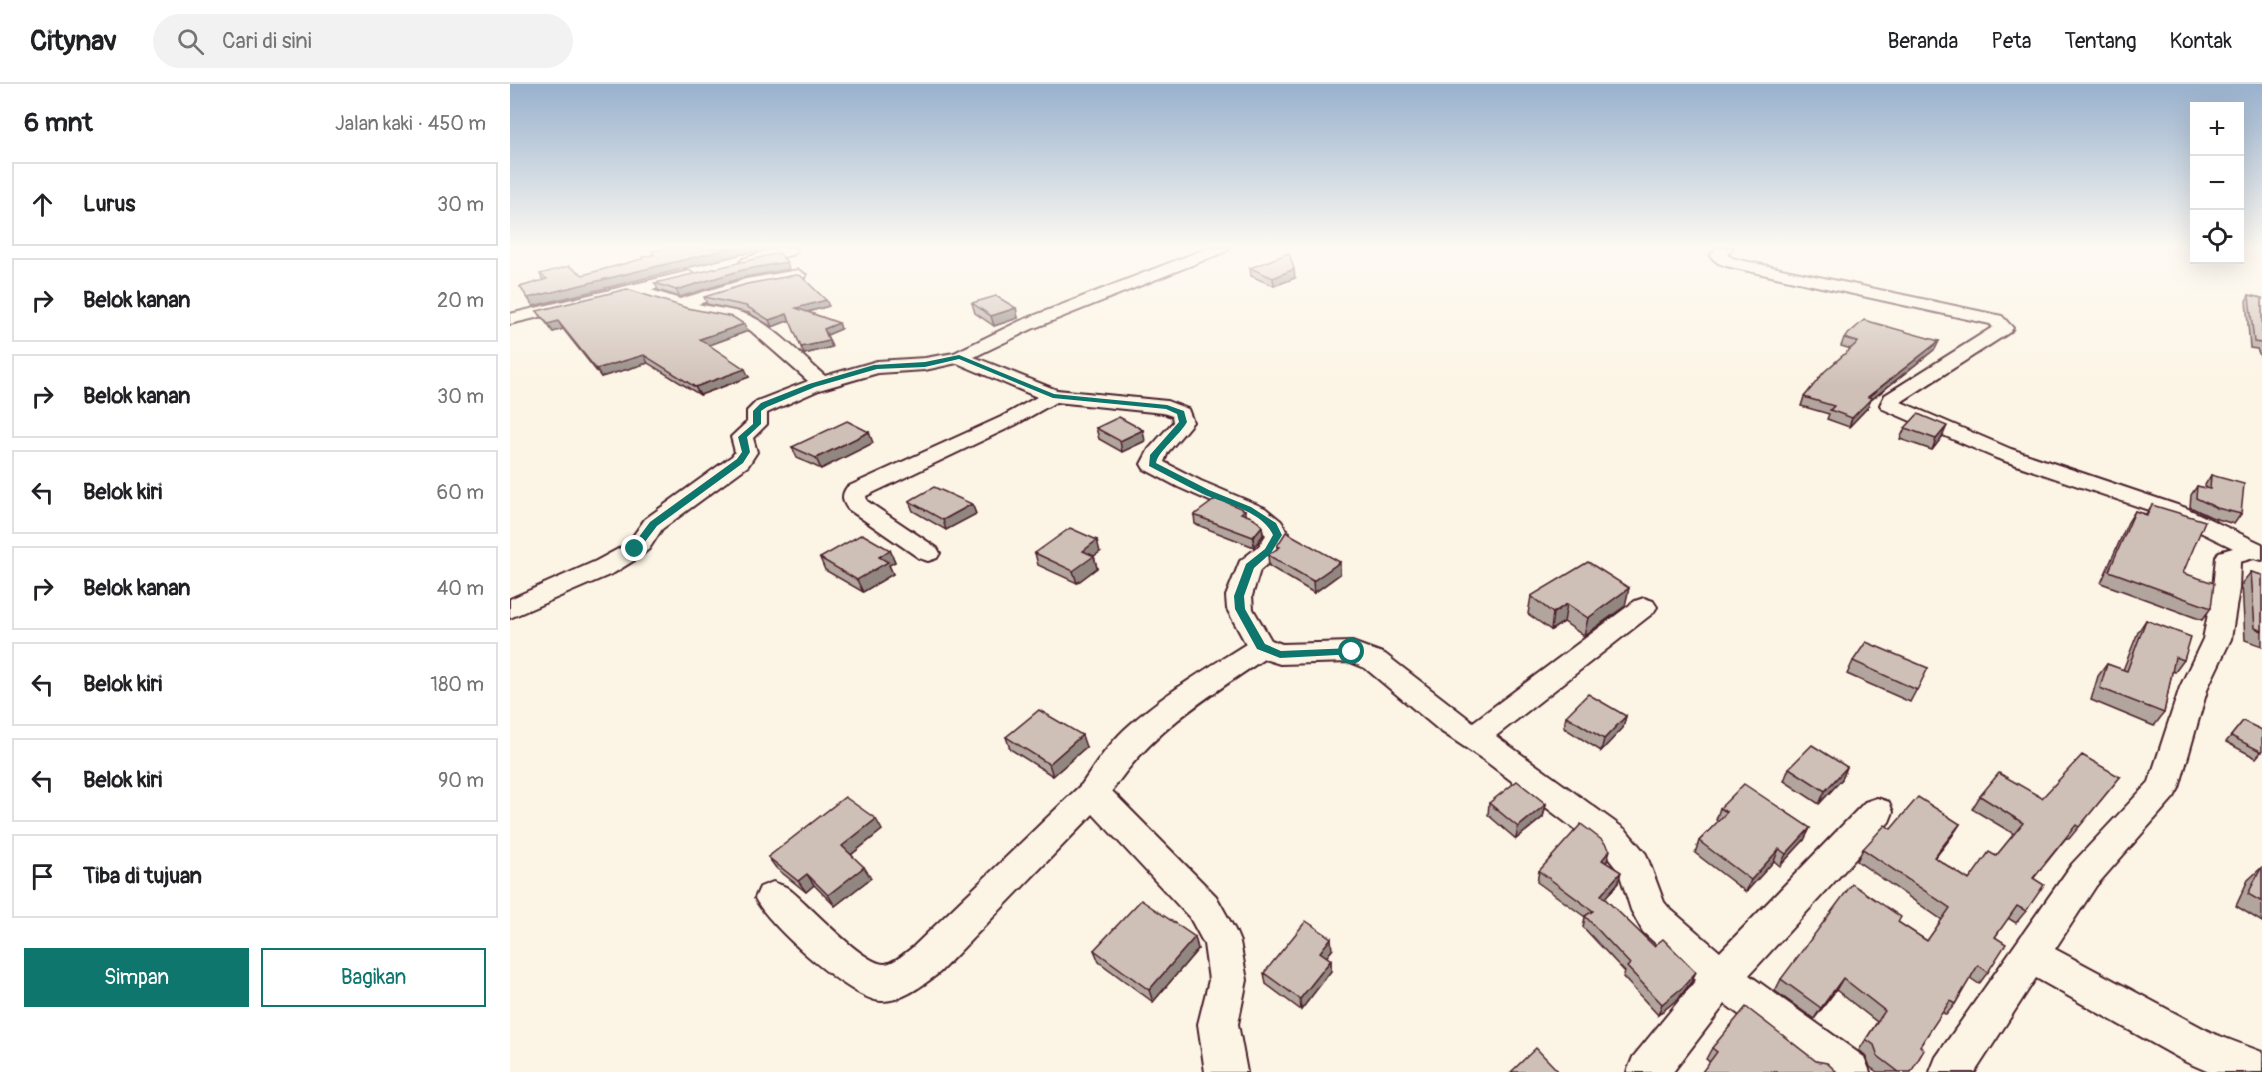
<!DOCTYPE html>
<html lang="id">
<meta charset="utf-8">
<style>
body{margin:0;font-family:Pangolin,sans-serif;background:#f2f2f2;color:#202124}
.controls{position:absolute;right:18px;top:18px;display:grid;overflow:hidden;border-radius:0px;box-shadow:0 6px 24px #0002}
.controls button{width:54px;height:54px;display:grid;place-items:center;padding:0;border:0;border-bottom:2px solid #e0e0e0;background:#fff;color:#202124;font:30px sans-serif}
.stop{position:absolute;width:18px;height:18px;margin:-14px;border:4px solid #0f766e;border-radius:50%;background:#fff}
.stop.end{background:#0f766e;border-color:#fff;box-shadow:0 2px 6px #0008}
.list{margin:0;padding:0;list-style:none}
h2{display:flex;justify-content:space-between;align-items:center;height:78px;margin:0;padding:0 24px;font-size:26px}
h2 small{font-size:20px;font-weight:400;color:#757577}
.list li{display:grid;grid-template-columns:39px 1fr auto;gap:18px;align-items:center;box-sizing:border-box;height:84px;margin:0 12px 12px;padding:0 12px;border:2px solid #e0e0e0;border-radius:0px}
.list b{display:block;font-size:22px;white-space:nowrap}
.list em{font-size:20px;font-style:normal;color:#757577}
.actions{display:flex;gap:12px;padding:18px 24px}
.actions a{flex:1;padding:14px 0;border:2px solid #0f766e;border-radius:0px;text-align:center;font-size:21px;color:#0f766e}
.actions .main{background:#0f766e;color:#fff}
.icon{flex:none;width:33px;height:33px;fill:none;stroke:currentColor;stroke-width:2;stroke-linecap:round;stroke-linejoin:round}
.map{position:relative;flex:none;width:1752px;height:988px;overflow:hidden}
header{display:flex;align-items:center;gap:36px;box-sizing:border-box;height:84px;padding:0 30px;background:#fff;border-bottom:2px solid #e0e0e0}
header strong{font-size:28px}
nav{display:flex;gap:33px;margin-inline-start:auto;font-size:21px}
.search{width:420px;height:54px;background:#f2f2f2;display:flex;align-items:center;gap:15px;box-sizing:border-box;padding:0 21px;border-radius:33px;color:#757577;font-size:22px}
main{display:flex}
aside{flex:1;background:#fff}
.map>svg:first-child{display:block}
</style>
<header>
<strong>Citynav</strong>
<div class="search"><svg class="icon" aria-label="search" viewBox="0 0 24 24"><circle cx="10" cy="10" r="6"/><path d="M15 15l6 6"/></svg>Cari di sini</div>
<nav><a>Beranda</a><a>Peta</a><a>Tentang</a><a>Kontak</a></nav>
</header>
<main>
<aside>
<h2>6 mnt<small>Jalan kaki · 450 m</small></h2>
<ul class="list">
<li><svg class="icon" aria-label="ahead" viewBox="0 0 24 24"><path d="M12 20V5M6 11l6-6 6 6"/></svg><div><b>Lurus</b></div><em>30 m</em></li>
<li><svg class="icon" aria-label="right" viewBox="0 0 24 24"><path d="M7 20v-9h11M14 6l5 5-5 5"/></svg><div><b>Belok kanan</b></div><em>20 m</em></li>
<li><svg class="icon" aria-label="right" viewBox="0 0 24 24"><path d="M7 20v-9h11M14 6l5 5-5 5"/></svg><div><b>Belok kanan</b></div><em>30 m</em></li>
<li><svg class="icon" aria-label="left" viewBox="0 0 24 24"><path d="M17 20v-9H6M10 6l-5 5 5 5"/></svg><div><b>Belok kiri</b></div><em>60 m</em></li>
<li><svg class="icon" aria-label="right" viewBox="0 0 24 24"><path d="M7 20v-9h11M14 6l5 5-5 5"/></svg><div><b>Belok kanan</b></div><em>40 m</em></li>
<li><svg class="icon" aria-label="left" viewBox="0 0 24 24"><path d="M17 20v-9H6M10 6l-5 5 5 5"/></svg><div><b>Belok kiri</b></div><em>180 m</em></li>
<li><svg class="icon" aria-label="left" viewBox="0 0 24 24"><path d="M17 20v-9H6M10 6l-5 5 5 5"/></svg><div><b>Belok kiri</b></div><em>90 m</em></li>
<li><svg class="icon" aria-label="arrive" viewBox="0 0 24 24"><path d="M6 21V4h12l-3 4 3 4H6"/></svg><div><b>Tiba di tujuan</b></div></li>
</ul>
<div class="actions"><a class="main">Simpan</a><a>Bagikan</a></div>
</aside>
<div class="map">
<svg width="1752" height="988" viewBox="0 0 1752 988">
<rect width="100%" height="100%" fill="#fcf5e5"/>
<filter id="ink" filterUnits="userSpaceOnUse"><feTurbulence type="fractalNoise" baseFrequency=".0167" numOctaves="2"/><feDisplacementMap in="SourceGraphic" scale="12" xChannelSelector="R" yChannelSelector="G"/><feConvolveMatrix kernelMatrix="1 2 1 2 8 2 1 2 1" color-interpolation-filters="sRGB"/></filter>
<g filter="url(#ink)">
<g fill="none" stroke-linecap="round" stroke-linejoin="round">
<defs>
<g id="minor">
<path d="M 266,164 L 285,164 L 287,167 L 284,170 L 238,183 L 230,178 L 233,175 Z"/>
<path d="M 698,164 L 720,164 L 717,167 L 522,245 L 464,273 L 547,306 L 657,317 L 678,325 L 683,338 L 658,368 L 654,378 L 691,397 L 755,424 L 771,437 L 780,451 L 767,472 L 750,486 L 742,512 L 743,525 L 761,556 L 772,560 L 842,558 L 875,570 L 963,638 L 1125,517 L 1134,514 L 1143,517 L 1147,523 L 1143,529 L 986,652 L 1116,746 L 1136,770 L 1154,818 L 1159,824 L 1210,868 L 1355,718 L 1367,714 L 1379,718 L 1383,728 L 1379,738 L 1239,891 L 1354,973 L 1360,988 L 1305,988 L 1215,920 L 1163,988 L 1117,988 L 1123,973 L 1186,896 L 1133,848 L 1121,826 L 1109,788 L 1092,766 L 974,676 L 929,646 L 855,584 L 840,578 L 770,580 L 754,575 C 697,613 640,649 602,707 L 706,812 L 725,846 L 730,858 L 737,896 L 728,940 L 737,988 L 695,988 L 688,940 L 699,896 L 694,860 L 680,834 L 583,730 L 429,889 C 413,901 393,917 372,917 C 342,917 257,840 245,814 L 250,803 L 263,798 C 267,800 272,801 276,803 C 297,817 352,881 375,880 C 385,879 395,869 403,863 L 572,700 C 585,681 598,661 615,645 C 650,612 695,586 736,560 L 717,525 L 716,512 L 730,477 L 749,462 L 756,451 L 738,434 L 668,403 L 634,385 L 631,380 L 639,365 L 663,338 L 662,332 L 653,329 L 546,318 L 505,341 L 356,412 L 357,417 L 427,464 L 430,469 L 427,474 L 418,477 L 409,474 L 338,425 C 332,417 331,411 337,403 L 491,333 L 527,313 L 447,279 L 415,286 L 368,289 L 309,306 L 257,329 L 257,340 L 243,354 L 247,368 L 238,382 L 152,445 L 139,465 L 128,474 L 104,489 L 0,534 L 0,515 L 86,477 L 110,464 L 121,455 L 135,435 L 222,372 L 225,368 L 221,353 L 237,338 L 237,327 L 247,317 L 298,297 L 240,246 L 227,239 L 182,230 L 122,211 L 0,240 L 0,230 L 179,187 L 187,192 L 185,195 L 141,206 L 170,215 L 236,195 L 288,186 L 296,191 L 294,194 L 239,204 L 188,220 C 205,224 222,225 238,231 C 262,240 295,275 315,292 L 367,277 L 415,274 L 444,269 L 510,237 Z"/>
<path d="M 1207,164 L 1223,164 L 1217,171 L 1225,175 L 1492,232 L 1503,244 L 1500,248 L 1391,318 L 1501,365 L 1676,424 L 1752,460 L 1752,476 L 1744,474 L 1730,478 L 1729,505 L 1721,555 L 1698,603 L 1669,704 L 1664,713 L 1586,802 L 1545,865 L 1702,949 L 1752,968 L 1752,988 L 1699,988 L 1676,978 L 1526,894 L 1465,988 L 1420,988 L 1426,973 L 1562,780 L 1639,698 L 1670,603 L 1693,555 L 1703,505 L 1706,473 L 1709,468 L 1723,464 L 1659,433 L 1486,374 L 1373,325 L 1370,321 L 1375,311 L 1483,243 L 1480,240 L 1216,182 L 1208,179 L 1200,172 Z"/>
</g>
</defs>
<use href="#minor" stroke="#4a1f2b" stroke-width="4"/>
<use href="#minor" fill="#fcf5e5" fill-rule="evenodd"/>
</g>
<g fill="#b2a59d" stroke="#4a1f2b" stroke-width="1.5">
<path d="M 158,164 L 257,164 L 23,222 L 10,203 L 33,197 L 30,190 L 73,191 L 132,175 L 143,171 L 142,167 Z"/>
<path d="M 740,184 L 785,194 L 764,202 L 741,192 Z"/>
<path d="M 279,185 L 235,193 L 170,213 L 148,206 L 145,199 Z"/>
<path d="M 1739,211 L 1752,214 L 1752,276 L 1747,265 L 1740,264 L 1736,217 Z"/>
<path d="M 194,213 L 319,222 L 298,228 L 329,239 L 331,245 L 317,251 L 322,263 L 294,270 L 280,236 L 262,243 L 239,229 L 197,220 Z"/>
<path d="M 462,219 L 506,224 L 508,234 L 484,242 L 465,229 Z"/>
<path d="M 177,224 L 234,240 L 238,247 L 199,261 L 239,293 L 190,311 L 138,279 L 91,293 L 53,245 L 43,248 L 27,227 Z"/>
<path d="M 1334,254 L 1429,257 L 1425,265 L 1360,317 L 1358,323 L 1339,343 L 1317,335 L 1319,330 L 1291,322 L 1294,313 L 1341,265 L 1331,262 Z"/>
<path d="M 586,344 L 635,357 L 612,368 L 589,355 Z"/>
<path d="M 1395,344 L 1432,353 L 1422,366 L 1390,355 Z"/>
<path d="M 363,359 L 311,385 L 287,374 L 282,363 Z"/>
<path d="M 1701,391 L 1731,430 L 1724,440 L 1701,433 L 1680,423 L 1681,411 L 1687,402 L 1695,404 L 1695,401 Z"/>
<path d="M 399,417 L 462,420 L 466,430 L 436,446 L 403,427 Z"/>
<path d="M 1642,421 L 1673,489 L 1701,524 L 1692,536 L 1591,499 L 1618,438 L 1625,427 L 1636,430 Z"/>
<path d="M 735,426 L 735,430 L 752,442 L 753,451 L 744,463 L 685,440 L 684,431 Z"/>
<path d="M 767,462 L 830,490 L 804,509 L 759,482 L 758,471 L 767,465 Z"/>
<path d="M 380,466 L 385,478 L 379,481 L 383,490 L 353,508 L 315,486 L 310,474 Z"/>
<path d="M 590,468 L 584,472 L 587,484 L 567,499 L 528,481 L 525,469 Z"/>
<path d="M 1741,488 L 1752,491 L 1752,562 L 1735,556 L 1732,499 Z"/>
<path d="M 1021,512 L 1115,522 L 1074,552 L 1054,538 L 1041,546 L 1018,530 Z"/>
<path d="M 1636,536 L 1674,576 L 1665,588 L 1662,587 L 1654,629 L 1644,642 L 1581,616 L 1588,592 L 1597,580 L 1613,586 L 1628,548 Z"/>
<path d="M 1343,577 L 1418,584 L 1400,618 L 1337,590 Z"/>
<path d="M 1056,632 L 1116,632 L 1113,644 L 1091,667 L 1054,644 Z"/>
<path d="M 1733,637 L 1752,667 L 1746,674 L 1716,658 Z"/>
<path d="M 496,653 L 576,663 L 543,692 L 500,665 Z"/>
<path d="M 1337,683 L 1332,695 L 1309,720 L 1274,697 L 1279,684 Z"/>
<path d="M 1610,693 L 1559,755 L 1556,754 L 1523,795 L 1516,827 L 1506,839 L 1498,834 L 1485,853 L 1478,888 L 1469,900 L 1460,894 L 1445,920 L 1436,931 L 1432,928 L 1410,962 L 1401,988 L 1367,988 L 1360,983 L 1356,972 L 1349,966 L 1367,938 L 1326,906 L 1304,935 L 1265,907 L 1271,895 L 1388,838 L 1417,857 L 1432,836 L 1347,777 L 1353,765 L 1381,745 L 1450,740 L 1442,752 L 1425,774 L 1459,796 L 1486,772 L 1504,750 L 1462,725 L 1470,712 L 1532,714 Z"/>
<path d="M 979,719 L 1036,720 L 1033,733 L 1006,755 L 978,731 Z"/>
<path d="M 1210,724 L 1300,744 L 1294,756 L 1270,782 L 1264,777 L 1236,808 L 1185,769 L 1189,757 L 1208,738 L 1206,736 Z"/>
<path d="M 372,746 L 341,771 L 361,794 L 325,822 L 304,801 L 296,808 L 266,784 L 258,773 Z"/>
<path d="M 1097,777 L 1096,778 L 1108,799 L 1095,815 L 1181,898 L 1169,914 L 1148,931 L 1113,893 L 1115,888 L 1073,843 L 1075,833 L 1027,798 L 1029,787 Z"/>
<path d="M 1751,784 L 1752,785 L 1752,838 L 1726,822 L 1738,796 Z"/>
<path d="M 685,853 L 688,865 L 643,918 L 589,878 L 584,866 Z"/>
<path d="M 822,866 L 816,873 L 821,876 L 821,887 L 791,926 L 756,900 L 754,889 Z"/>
<path d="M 1202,964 L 1306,977 L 1200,978 L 1196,975 Z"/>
</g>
<g fill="#918680" stroke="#4a1f2b" stroke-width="1.5">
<path d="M 222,164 L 257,164 L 23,222 L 18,214 Z"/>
<path d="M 277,178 L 279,185 L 235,193 L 170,213 L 166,206 L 232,186 Z"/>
<path d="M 784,185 L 785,194 L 764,202 L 763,194 Z"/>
<path d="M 316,216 L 319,222 L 289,230 L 286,224 Z"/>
<path d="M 506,224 L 508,234 L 484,242 L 481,232 Z"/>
<path d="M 277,230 L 280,236 L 262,243 L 259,236 Z"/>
<path d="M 48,237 L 53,245 L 43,248 L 38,240 Z"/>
<path d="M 329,239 L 331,245 L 317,251 L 314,245 Z"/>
<path d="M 234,240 L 238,247 L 194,263 L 190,255 Z"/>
<path d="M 319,257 L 322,263 L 294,270 L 291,263 Z"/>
<path d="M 1429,257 L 1425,265 L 1360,317 L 1358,323 L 1339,343 L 1342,334 L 1358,313 Z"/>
<path d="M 134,271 L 138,279 L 91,293 L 86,285 Z"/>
<path d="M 235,285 L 239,293 L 190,311 L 185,303 Z"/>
<path d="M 1437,342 L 1432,353 L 1422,366 L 1426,355 Z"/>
<path d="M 633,346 L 635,357 L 612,368 L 610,357 Z"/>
<path d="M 359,348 L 363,359 L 311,385 L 306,374 Z"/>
<path d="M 462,420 L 466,430 L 436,446 L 433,436 Z"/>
<path d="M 752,442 L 753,451 L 744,463 L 743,453 Z"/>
<path d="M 587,456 L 590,468 L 584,472 L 587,484 L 567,499 L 563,487 L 573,467 Z"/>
<path d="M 380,466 L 385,478 L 379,481 L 383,490 L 353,508 L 347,496 L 369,473 Z"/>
<path d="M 830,478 L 830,490 L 804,509 L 803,497 Z"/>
<path d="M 1119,504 L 1115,522 L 1074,552 L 1078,534 Z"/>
<path d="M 1057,520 L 1054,538 L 1041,546 L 1043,529 Z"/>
<path d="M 1116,632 L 1113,644 L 1091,667 L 1094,655 Z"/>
<path d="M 572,651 L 576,663 L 543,692 L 539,680 Z"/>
<path d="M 1337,683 L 1332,695 L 1309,720 L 1315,707 Z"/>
<path d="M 1036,720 L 1033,733 L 1006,755 L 1008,743 Z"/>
<path d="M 366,735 L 372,746 L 338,773 L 332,762 Z"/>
<path d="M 1450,740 L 1442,752 L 1416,785 L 1424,773 Z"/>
<path d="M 1300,744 L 1294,756 L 1270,782 L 1276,770 Z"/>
<path d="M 1269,765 L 1264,777 L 1236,808 L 1241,796 Z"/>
<path d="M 1100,766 L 1097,777 L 1090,787 L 1092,776 Z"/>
<path d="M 354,783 L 361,794 L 325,822 L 318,811 Z"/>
<path d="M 1111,788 L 1108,799 L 1088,822 L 1091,811 Z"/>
<path d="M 297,790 L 304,801 L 296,808 L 288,797 Z"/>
<path d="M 685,853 L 688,865 L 643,918 L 639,906 Z"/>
<path d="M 821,854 L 822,866 L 811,880 L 810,868 Z"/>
<path d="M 821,876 L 821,887 L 791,926 L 790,915 Z"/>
<path d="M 1186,888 L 1181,898 L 1169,914 L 1148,931 L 1152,920 Z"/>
<path d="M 1333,894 L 1326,906 L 1304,935 L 1311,924 Z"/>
</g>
<g fill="#cfc0b7" stroke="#4a1f2b" stroke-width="1.5">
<path d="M 158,164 L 222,164 L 18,214 L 10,203 L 37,195 L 30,190 L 59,182 L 73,191 L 132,175 L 132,173 L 144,171 L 142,167 Z"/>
<path d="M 269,169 L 277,178 L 232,186 L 166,206 L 145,199 Z"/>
<path d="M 779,169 L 784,185 L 763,194 L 740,184 Z"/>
<path d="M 286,191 L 291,192 L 316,216 L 286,224 L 329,239 L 314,245 L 319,257 L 291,263 L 277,230 L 259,236 L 236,222 L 194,213 L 237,200 Z"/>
<path d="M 117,205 L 177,224 L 223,233 L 234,240 L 190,255 L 235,285 L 185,303 L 134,271 L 86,285 L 48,237 L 38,240 L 27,227 Z"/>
<path d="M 1739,211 L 1752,214 L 1752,261 L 1751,259 L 1744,258 Z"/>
<path d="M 486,212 L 506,224 L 481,232 L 462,219 Z"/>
<path d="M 1354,236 L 1429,257 L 1358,313 L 1362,314 L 1342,334 L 1320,326 L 1324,322 L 1294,313 L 1314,288 L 1348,258 L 1334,254 Z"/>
<path d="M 1408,330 L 1437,342 L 1426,355 L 1395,344 Z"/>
<path d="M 609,333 L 633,346 L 610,357 L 586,344 Z"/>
<path d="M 337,337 L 359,348 L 306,374 L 282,363 Z"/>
<path d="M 1701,391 L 1734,400 L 1731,430 L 1707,424 L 1686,414 L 1687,402 L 1700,405 Z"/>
<path d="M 424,403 L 462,420 L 433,436 L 399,417 Z"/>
<path d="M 707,414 L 735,426 L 731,429 L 744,434 L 752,442 L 743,453 L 684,431 Z"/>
<path d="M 1642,421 L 1695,437 L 1673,489 L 1704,499 L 1701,524 L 1599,487 L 1625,427 L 1637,431 Z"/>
<path d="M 560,444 L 587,456 L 573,467 L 584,472 L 563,487 L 525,469 Z"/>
<path d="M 776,448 L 830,478 L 803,497 L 758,471 L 770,463 L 767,462 Z"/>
<path d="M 352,450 L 380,466 L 369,473 L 378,478 L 347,496 L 310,474 Z"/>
<path d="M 1078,478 L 1119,504 L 1078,534 L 1057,520 L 1043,529 L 1021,512 Z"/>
<path d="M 1741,488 L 1752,491 L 1752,547 L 1745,544 Z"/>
<path d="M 1636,536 L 1681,553 L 1674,576 L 1665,573 L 1654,629 L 1590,604 L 1597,580 L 1617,587 Z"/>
<path d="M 1356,558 L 1418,584 L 1407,606 L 1343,577 Z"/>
<path d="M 1078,610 L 1116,632 L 1094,655 L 1056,632 Z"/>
<path d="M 529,626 L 572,651 L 539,680 L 496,653 Z"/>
<path d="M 1733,637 L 1752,646 L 1752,668 L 1721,652 Z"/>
<path d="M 1302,661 L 1337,683 L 1315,707 L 1279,684 Z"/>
<path d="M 1572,671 L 1610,693 L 1569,743 L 1566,741 L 1523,794 L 1534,801 L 1516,827 L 1507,822 L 1485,853 L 1496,860 L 1478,888 L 1468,881 L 1445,920 L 1440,917 L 1410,962 L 1414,966 L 1401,988 L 1389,988 L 1368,972 L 1364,961 L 1356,955 L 1375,927 L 1333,894 L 1311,924 L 1271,895 L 1342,800 L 1391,833 L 1388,838 L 1417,857 L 1440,824 L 1353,765 L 1375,741 L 1381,745 L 1408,713 L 1450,740 L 1424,773 L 1459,796 L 1479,768 L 1486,772 L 1513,739 L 1470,712 L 1489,689 L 1532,714 Z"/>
<path d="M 1007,697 L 1036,720 L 1008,743 L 979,719 Z"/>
<path d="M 1234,700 L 1300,744 L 1276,770 L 1269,765 L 1241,796 L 1189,757 L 1217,728 L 1210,724 Z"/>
<path d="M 335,713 L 366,735 L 332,762 L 354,783 L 318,811 L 297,790 L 288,797 L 258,773 Z"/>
<path d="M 1071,740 L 1093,757 L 1100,766 L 1092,776 L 1111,788 L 1091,811 L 1144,862 L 1153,855 L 1186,888 L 1173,903 L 1152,920 L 1117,883 L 1120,880 L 1075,832 L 1083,827 L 1029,787 Z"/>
<path d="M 1751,784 L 1752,785 L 1752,818 L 1738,810 Z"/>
<path d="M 631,816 L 685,853 L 639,906 L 584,866 Z"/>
<path d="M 796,837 L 821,854 L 810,868 L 821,876 L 790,915 L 754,889 Z"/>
<path d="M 1236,923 L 1306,977 L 1317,979 L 1327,988 L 1192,988 L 1207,968 L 1202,964 Z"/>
<path d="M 1026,964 L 1048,987 L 1047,988 L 1001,988 Z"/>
</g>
</g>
<linearGradient id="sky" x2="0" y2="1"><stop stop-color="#98b1cd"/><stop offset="0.54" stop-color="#fefaf3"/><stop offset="1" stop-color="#fefaf3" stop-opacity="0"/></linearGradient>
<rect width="1752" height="302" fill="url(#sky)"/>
<path fill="#0f766e" d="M 449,271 L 544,310 L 657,321 L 674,327 L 677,338 C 670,351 648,367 646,379 L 699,406 L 741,423 L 766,439 L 772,451 L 761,469 L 744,484 L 734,512 L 735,525 L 755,560 L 771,567 L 842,564 L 847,568 L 846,570 L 770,574 L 747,565 L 725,525 L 724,512 L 736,480 L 755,465 L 763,451 C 752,427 716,420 693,410 C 674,401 657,391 639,382 L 640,371 L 669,338 L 667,330 L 656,325 L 543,314 L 449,275 L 415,283 L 367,285 L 305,303 L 257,323 L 251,327 L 251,340 L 237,353 L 240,368 L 233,379 L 147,442 L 128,467 L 120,465 L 140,438 L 227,375 L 232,368 L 228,353 L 243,340 L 243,327 L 251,319 L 299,300 L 364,281 L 415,278 Z"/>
</svg>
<div class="controls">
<button>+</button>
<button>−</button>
<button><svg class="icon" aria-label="locate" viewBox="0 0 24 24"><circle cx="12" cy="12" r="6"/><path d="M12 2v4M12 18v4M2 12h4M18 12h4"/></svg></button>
</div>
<div class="stop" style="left:842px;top:568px"></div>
<div class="stop end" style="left:125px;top:465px"></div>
</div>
</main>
